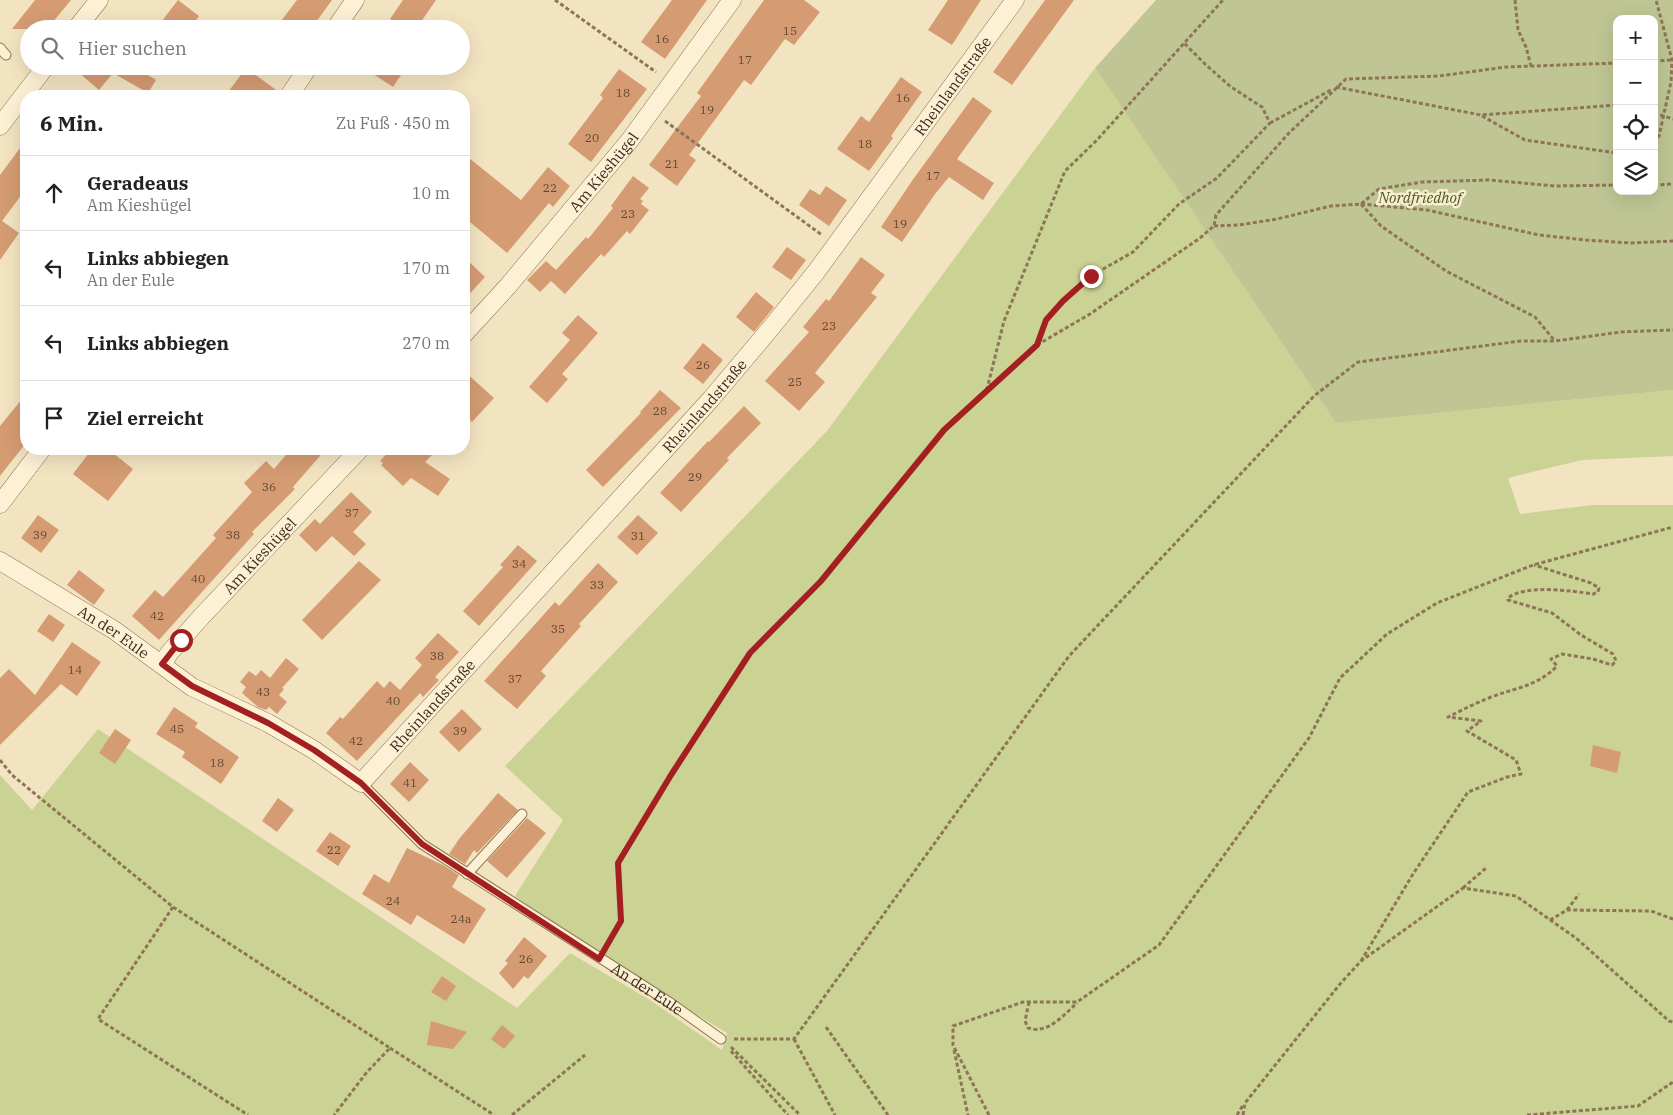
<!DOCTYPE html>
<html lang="de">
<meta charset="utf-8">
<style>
body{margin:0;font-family:"IBM Plex Serif",serif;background:#f6f6f6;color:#222}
.controls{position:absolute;right:15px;top:15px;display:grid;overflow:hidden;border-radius:10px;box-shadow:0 5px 20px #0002}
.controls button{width:45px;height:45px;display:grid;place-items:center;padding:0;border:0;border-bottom:1px solid #e0e0e0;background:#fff;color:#222;font:25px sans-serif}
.stop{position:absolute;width:15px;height:15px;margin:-11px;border:4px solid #a42020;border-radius:50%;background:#fff}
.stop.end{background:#a42020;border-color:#fff;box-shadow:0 1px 5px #0008}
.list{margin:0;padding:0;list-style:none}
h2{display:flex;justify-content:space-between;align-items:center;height:65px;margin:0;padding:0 20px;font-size:21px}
h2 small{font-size:16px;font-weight:400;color:#767676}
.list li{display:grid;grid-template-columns:32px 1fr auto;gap:15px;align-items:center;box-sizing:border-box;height:75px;padding:0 20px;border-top:1px solid #e0e0e0}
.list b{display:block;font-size:19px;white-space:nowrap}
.list p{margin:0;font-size:16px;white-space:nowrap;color:#767676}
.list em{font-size:16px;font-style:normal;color:#767676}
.icon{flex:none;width:28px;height:28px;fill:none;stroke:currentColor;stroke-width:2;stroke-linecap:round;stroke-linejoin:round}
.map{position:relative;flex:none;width:1673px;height:1115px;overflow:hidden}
.search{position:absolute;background:#fff;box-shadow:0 5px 20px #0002;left:20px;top:20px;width:450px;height:55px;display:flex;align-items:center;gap:12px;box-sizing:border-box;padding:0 18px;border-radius:28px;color:#767676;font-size:19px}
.panel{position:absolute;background:#fff;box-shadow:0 5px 20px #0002;left:20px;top:90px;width:450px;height:365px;border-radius:20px}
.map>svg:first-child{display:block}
</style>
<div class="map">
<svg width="1673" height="1115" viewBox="0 0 1673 1115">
<rect width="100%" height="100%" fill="#f3e4c1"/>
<path fill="#cad294" d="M 1095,68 L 1336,423 L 1673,390 L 1673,456 L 1582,460 L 1508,478 L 1520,514 L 1592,505 L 1673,505 L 1673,1115 L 0,1115 L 0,775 L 32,810 L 98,729 L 517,1008 L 570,953 L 650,1000 L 722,1050 L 727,1033 L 579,943 L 515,896 L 563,820 L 505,766 L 827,431 Z"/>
<path fill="#bfc694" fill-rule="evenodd" d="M 1156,0 L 1673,0 L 1673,390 L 1336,423 L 1095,68 ZM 1617,19 L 1654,19 L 1654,191 L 1617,191 Z"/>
<g fill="#d59c73">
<path d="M 35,0 L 71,0 L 47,29 L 12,29 Z"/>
<path d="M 178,0 L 199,16 L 190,29 L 172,29 L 162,21 Z"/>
<path d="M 297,0 L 332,0 L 311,29 L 275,29 Z"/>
<path d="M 403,0 L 436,0 L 416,29 L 406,29 L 390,19 Z"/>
<path d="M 672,0 L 707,0 L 665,59 L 641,42 Z"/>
<path d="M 764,0 L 804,0 L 820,12 L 794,45 L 785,39 L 751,85 L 744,80 L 689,155 L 696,160 L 677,186 L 649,165 L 701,96 L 697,93 Z"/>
<path d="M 948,0 L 981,0 L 952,45 L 928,30 Z"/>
<path d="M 1045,0 L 1074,0 L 1012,85 L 993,72 Z"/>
<path d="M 71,66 L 133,66 L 156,80 L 148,93 L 113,73 L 99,90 Z"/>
<path d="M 361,66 L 407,66 L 393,87 Z"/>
<path d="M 246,68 L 279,92 L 279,96 L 225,96 Z"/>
<path d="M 619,69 L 647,89 L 591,162 L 568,144 L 603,98 L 600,95 Z"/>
<path d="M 901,77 L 922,92 L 891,136 L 893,138 L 869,171 L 837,149 L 861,116 L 869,122 Z"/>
<path d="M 973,97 L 992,111 L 957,159 L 994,183 L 983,200 L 949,177 L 935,194 L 902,242 L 881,227 L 914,178 Z"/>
<path d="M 26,140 L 26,189 L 2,221 L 19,233 L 0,260 L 0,175 Z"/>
<path d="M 464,154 L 521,200 L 548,167 L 570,186 L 553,207 L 549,203 L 507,253 L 464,217 Z"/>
<path d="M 633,176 L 649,188 L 640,199 L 643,201 L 641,204 L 649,210 L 630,234 L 627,231 L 604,257 L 601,254 L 565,294 L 551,281 L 540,292 L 527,280 L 546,261 L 556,270 L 586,237 L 588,239 L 613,208 L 611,206 Z"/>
<path d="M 826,186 L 847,200 L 829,226 L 799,205 L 810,189 L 820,195 Z"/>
<path d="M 787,247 L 806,260 L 791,280 L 772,267 Z"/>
<path d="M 464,257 L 485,277 L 464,300 Z"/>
<path d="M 861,257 L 885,275 L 871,293 L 877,297 L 815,373 L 825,382 L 799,411 L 765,381 L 809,332 L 803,327 L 826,299 L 829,301 Z"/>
<path d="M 756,292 L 774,307 L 754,332 L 736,317 Z"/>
<path d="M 578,315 L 598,333 L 562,374 L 568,379 L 547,403 L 529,387 L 570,340 L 562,333 Z"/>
<path d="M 703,343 L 723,360 L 703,384 L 683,368 Z"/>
<path d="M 464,371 L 494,398 L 472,422 L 464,414 Z"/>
<path d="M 660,390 L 681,408 L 603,487 L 586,470 L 641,413 L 640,412 Z"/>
<path d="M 26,394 L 26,443 L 0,476 L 0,426 Z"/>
<path d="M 744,406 L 761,423 L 727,458 L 729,460 L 681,512 L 660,493 L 708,441 L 709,442 Z"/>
<path d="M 92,449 L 108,449 L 133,469 L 108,501 L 73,474 Z"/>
<path d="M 291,449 L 326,449 L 293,487 L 295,489 L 252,532 L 254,534 L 159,640 L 132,616 L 155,590 L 163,597 L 216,538 L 213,535 L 252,492 L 244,483 L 266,461 L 274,469 Z"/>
<path d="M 391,449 L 438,449 L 425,462 L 450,479 L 438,496 L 411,478 L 403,486 L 381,465 L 383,463 L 380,461 Z"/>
<path d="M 351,492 L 372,512 L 353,532 L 366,544 L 354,556 L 332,536 L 316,552 L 299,535 L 315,519 L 320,524 Z"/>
<path d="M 38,515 L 59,530 L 41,553 L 21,538 Z"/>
<path d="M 638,515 L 658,533 L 637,555 L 617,537 Z"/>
<path d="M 518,545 L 537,561 L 479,626 L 463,611 L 503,567 L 500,565 Z"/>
<path d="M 359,561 L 381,580 L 322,640 L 302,620 Z"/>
<path d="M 598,563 L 618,582 L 579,624 L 581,626 L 541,671 L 546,676 L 517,709 L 484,681 L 555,602 L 559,606 Z"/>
<path d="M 79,570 L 105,590 L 94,605 L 67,585 Z"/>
<path d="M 49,614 L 65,625 L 53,642 L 37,631 Z"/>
<path d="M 438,633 L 459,652 L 435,677 L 439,680 L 423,697 L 420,693 L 357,761 L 326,733 L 340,717 L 343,719 L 377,681 L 384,688 L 390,681 L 400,690 L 422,665 L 415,658 Z"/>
<path d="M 72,642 L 101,662 L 77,696 L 61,684 L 0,745 L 0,678 L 9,669 L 35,695 Z"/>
<path d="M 286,658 L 299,669 L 282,688 L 284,689 L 279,695 L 287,702 L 277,714 L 269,707 L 266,710 L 258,707 L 242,693 L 246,687 L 240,682 L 249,671 L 256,676 L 261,670 L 270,678 Z"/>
<path d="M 174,707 L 198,723 L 195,727 L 239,757 L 221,784 L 182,757 L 185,752 L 156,734 Z"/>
<path d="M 462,709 L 482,729 L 459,752 L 439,732 Z"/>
<path d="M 115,729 L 131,740 L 115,764 L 99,753 Z"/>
<path d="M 1593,745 L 1621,752 L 1617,773 L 1590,766 Z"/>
<path d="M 410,762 L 429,780 L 409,802 L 390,784 Z"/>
<path d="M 498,793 L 518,810 L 477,853 L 474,850 L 465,864 L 449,854 L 459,839 Z"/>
<path d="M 278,798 L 294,810 L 277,832 L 262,821 Z"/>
<path d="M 527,818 L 546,833 L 507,878 L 487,861 Z"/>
<path d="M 330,832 L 351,846 L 338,866 L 316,851 Z"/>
<path d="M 407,848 L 443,865 L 459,875 L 452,887 L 486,909 L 464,944 L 417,915 L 411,925 L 362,894 L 374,874 L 389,883 Z"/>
<path d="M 524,937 L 547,956 L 528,979 L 524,976 L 513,989 L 499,973 L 508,963 L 505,961 Z"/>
<path d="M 442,976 L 456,986 L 446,1001 L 431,992 Z"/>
<path d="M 431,1021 L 467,1032 L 453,1049 L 427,1045 Z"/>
<path d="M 502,1025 L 515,1036 L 504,1049 L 491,1039 Z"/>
</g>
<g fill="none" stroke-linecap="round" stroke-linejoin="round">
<defs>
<g id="service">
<path d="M 0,48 L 6,55"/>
<path id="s1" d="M 361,783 L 422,844 L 669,1002 L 721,1039"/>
<path d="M 467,874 L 522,814"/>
</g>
<g id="minor">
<path d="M 76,29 L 99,0"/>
<path d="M 335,29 L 355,0"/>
<path d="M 289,96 L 309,66"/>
<path d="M 0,126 L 46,66"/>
<path id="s2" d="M 464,334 L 508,286 L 630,140 L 732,0"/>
<path d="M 0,504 L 42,449"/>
<path id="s3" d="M 0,561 L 114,630 L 192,687 L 268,723 L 314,750 L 361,783 L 711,399 L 770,329 L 816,272 L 1015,0"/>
<path id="s4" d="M 162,664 L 170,652 L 202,616 L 360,449"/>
</g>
</defs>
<use href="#service" stroke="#8e7556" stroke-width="11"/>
<use href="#minor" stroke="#8e7556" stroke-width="19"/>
<g stroke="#8e7556" stroke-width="3" stroke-dasharray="4 2.5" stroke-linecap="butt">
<path d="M 555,0 L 656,72"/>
<path d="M 1515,0 L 1518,30 L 1526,47 L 1531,66"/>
<path d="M 1654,61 L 1672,60"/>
<path d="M 1336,87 L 1481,115 L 1617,105"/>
<path d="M 1654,113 L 1673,119"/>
<path d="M 1482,116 L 1525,140 L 1617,153"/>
<path d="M 665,121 L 822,235"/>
<path d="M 1270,123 L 1331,90"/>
<path d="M 1654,143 L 1659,136 L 1671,82 L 1672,60 L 1656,0"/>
<path d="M 1654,185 L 1673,184"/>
<path d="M 1361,204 L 1427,210 L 1539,235 L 1586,240 L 1630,243 L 1673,241"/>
<path d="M 1361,204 L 1381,226 L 1446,271 L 1535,317 L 1554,340"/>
<path d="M 1214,226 L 1239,225 L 1277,219 L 1331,206 L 1361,204 L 1379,189 L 1422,182 L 1489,180 L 1555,186 L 1617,185"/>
<path d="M 1037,345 L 1090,314 L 1200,238 L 1214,226 L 1216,215 L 1289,133 L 1346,79 L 1439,76 L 1506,67 L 1617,63"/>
<path d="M 988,389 L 1037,345 L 1046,320 L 1063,301 L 1091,276 L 1133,252 L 1179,204 L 1217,178 L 1270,123 L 1262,107 L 1231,87 L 1205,64 L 1184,43"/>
<path d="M 0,760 L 12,775 L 173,907 L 390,1048 L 367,1072 L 334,1115"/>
<path d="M 1463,888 L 1486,868"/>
<path d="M 173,907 L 98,1019 L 248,1115"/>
<path d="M 1567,910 L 1579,894"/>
<path d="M 1550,920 L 1567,910 L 1651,911 L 1673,919"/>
<path d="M 607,946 L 621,921 L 618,863 L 671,775 L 750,653 L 821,581 L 944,430 L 987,389 L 1004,321 L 1065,171 L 1097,140 L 1223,0"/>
<path d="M 1361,961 L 1413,874 L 1468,792 L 1507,777 L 1521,774 L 1516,760 L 1467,731 L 1481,721 L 1448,717 C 1462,710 1476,703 1491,697 C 1515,688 1538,686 1557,666 L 1551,659 L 1562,654 L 1593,659 L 1612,665 L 1616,661 L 1613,654 L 1581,635 L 1552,613 L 1508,600 L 1508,598 C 1525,584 1572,591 1593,594 L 1598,592 L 1599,588 L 1591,583 L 1534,565"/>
<path d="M 1029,1002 L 1025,1021 L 1028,1028 C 1032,1029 1037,1030 1040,1029 C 1054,1027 1067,1012 1077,1003"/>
<path d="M 826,1027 L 888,1115"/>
<path d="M 734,1039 L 794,1039 L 1069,656 L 1314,396 L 1358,362 L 1521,341 L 1555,341 L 1621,332 L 1673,330"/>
<path d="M 794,1039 L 835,1115"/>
<path d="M 731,1047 L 800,1115"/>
<path d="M 390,1048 L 494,1115"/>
<path d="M 954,1050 L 968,1115"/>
<path d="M 731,1051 L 788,1115"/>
<path d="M 512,1115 L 585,1055"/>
<path d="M 989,1115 L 953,1045 L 953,1026 L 1023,1002 L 1077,1002 L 1159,945 L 1309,738 L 1340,678 L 1387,634 L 1437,603 L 1533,565 L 1673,527"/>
<path d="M 1237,1115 L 1243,1105"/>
<path d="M 1243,1115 L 1245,1103 L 1340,984 L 1361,961 L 1463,888 L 1516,896 L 1576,938 L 1669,1021 L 1673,1022"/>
<path d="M 1527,1115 L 1638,1106 L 1673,1082"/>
</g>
<use href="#service" stroke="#fcf1d5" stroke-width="9"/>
<use href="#minor" stroke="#fcf1d5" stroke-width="18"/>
</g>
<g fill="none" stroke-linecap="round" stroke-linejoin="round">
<path stroke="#a42020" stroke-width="6" d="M 181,640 L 162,664 L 192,686 L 268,723 L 314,750 L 361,783 L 422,844 L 599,959 L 621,921 L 618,863 L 671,775 L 750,653 L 821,581 L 944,430 L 1037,345 L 1046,320 L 1063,301 L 1091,276"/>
</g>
<g text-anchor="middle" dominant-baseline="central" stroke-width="5" stroke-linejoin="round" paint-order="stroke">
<g font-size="12" fill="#624832">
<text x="790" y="30">15</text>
<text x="662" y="38">16</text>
<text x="745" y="59">17</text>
<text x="623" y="92">18</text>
<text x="903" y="97">16</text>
<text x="707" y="109">19</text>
<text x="592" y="137">20</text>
<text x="865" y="143">18</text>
<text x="672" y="163">21</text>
<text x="933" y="175">17</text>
<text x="550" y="187">22</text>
<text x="628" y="213">23</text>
<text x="900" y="223">19</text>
<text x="829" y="325">23</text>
<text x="703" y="364">26</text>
<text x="795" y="381">25</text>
<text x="660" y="410">28</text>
<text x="695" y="476">29</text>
<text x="269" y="486">36</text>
<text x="352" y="512">37</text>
<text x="40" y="534">39</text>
<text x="233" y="534">38</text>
<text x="638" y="535">31</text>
<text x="519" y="563">34</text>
<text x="198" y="578">40</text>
<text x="597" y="584">33</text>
<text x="157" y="615">42</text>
<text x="558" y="628">35</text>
<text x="437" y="655">38</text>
<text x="75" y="669">14</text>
<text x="515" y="678">37</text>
<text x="263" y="691">43</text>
<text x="393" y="700">40</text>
<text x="177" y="728">45</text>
<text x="460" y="730">39</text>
<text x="356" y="740">42</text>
<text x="217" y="762">18</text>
<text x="410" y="782">41</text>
<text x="334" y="849">22</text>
<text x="393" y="900">24</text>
<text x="461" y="918">24a</text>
<text x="526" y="958">26</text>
</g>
<g font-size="15" fill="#3c2c1c" stroke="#f9eed2">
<text stroke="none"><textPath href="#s3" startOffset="1340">Rheinlandstraße</textPath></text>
<text stroke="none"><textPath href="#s2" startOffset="214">Am Kieshügel</textPath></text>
<text stroke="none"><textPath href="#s3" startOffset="935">Rheinlandstraße</textPath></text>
<text stroke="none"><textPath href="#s4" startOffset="146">Am Kieshügel</textPath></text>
<text stroke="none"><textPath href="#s3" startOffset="134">An der Eule</textPath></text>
<text stroke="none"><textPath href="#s3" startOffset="530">Rheinlandstraße</textPath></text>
<text stroke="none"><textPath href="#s1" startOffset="354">An der Eule</textPath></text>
</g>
<g font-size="15" font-style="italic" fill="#4c5b20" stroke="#f9eed2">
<text x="1420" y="197">Nordfriedhof</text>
</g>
</g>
</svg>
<div class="controls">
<button>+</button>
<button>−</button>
<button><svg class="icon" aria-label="locate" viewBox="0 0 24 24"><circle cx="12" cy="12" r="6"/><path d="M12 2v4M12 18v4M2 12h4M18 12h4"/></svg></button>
<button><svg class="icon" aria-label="layers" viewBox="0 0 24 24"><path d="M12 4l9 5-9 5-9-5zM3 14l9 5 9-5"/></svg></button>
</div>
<div class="stop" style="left:181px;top:640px"></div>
<div class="stop end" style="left:1091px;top:276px"></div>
<div class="search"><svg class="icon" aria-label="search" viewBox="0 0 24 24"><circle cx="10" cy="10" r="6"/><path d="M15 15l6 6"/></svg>Hier suchen</div>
<section class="panel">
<h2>6 Min.<small>Zu Fuß · 450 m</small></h2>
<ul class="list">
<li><svg class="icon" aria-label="ahead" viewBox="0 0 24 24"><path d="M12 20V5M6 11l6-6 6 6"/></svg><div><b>Geradeaus</b><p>Am Kieshügel</p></div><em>10 m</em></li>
<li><svg class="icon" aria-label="left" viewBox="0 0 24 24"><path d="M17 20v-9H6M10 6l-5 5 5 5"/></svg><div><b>Links abbiegen</b><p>An der Eule</p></div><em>170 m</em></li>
<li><svg class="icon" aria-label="left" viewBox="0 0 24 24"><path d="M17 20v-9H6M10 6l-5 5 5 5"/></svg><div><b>Links abbiegen</b></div><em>270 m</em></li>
<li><svg class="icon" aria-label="arrive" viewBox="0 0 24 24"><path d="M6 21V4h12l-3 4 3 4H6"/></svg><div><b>Ziel erreicht</b></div></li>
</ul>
</section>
</div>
